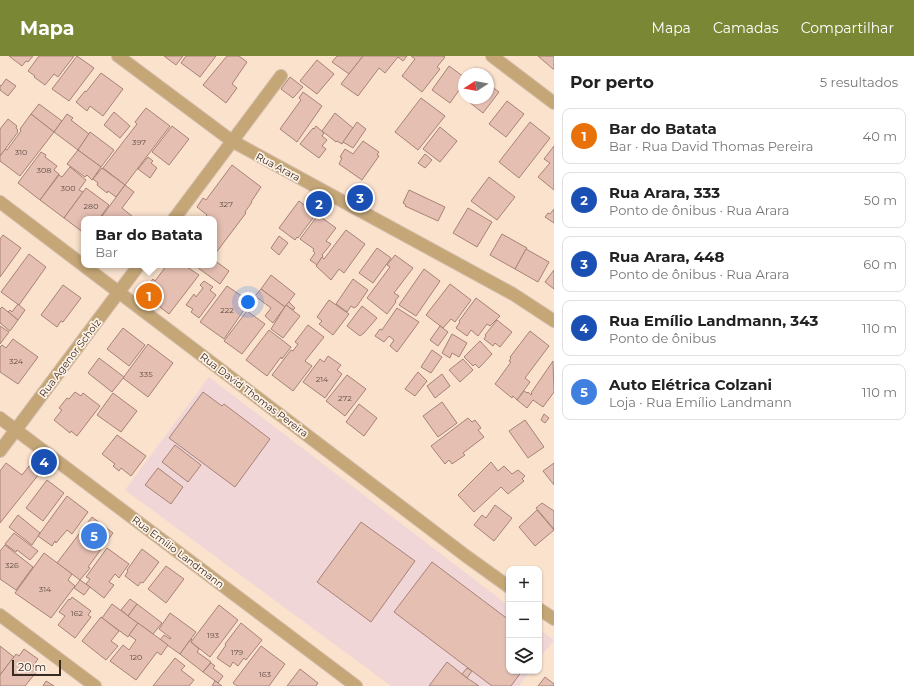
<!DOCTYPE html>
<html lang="pt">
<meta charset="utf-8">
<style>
body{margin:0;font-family:Montserrat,sans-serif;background:#f6f6f6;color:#222}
.controls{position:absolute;right:12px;bottom:12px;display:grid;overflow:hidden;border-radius:8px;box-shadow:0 1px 3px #0004}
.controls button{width:36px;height:36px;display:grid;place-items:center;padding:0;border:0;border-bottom:1px solid #e0e0e0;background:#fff;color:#222;font:20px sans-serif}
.compass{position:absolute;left:458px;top:12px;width:36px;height:36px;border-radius:50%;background:#fff;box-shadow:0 1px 3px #0004;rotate:259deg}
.scale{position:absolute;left:12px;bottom:10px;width:49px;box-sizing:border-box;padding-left:4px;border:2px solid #362a21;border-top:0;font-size:11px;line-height:14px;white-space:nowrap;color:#362a21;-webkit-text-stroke:3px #fef2e7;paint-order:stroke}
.you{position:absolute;left:248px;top:246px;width:14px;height:14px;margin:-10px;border:3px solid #fff;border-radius:50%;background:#1a73e8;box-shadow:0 0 0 6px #1a73e833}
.badge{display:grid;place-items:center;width:26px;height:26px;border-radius:50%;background:#7a8735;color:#fff;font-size:13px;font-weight:700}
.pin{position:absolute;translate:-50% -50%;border:2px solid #fff;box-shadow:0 1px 4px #0006}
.popup{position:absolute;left:81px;top:160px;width:136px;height:52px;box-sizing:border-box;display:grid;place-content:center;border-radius:8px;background:#fff;filter:drop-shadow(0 1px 3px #0005);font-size:13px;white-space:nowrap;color:#767676}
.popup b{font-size:15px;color:#222}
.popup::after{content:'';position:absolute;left:50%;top:100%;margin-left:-8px;border:8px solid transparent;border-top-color:#fff}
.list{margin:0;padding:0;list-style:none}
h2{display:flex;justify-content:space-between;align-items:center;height:52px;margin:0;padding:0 16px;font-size:17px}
h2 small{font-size:13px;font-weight:400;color:#767676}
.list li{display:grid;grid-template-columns:26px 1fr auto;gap:12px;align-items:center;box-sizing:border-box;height:56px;margin:0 8px 8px;padding:0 8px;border:1px solid #e0e0e0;border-radius:8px}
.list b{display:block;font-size:15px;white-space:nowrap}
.list p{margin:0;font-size:13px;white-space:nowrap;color:#767676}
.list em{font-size:13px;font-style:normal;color:#767676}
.icon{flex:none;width:22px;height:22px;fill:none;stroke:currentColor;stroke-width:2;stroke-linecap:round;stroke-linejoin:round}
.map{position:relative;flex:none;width:554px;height:630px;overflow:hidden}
header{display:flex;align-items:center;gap:24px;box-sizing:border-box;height:56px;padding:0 20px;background:#7a8735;color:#fff}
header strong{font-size:19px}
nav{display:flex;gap:22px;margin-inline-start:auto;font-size:14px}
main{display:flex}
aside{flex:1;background:#fff}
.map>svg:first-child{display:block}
</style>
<header>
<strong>Mapa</strong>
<nav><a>Mapa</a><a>Camadas</a><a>Compartilhar</a></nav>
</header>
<main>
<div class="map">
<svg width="554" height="630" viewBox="0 0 554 630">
<rect width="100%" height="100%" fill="#fae2cd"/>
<g fill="#f0d6d7">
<path d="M 209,321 L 509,550 L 509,615 L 530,615 L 519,630 L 391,630 L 125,434 Z"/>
<path d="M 539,573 L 554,584 L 539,603 Z"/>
</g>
<g fill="#e6bfb3" stroke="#a78277">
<path d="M 9,0 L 33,0 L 28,6 L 26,5 L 22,10 Z"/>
<path d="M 39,0 L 74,0 L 58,21 L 54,18 L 45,29 L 34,21 L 35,20 L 28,15 Z"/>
<path d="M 77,0 L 94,12 L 69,45 L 52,33 Z"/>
<path d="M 164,0 L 183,0 L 176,9 Z"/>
<path d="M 186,0 L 216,0 L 200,21 L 181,7 Z"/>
<path d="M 227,0 L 239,0 L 247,6 L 232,28 L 237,32 L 226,47 L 203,29 Z"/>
<path d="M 337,0 L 363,0 L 349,18 L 332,6 Z"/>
<path d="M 363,0 L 407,0 L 403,5 L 398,1 L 385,17 L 379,12 L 358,40 L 341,28 Z"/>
<path d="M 411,0 L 443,0 L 445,1 L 437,11 L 440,13 L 422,36 L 402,20 L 415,3 Z"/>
<path d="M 538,0 L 554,0 L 554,13 L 553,13 Z"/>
<path d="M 317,4 L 334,18 L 317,38 L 300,25 Z"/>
<path d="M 449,10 L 464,21 L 464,27 L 450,47 L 432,34 Z"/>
<path d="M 101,17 L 123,33 L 103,60 L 90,50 L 87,55 L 76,46 L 85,35 L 86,36 Z"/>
<path d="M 290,21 L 303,31 L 293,42 L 281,33 Z"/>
<path d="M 6,23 L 16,30 L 8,40 L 0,34 L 0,29 L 1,30 Z"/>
<path d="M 488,28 L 499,36 L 483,57 L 469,46 L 472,42 L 488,42 Z"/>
<path d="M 303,36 L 322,50 L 297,86 L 280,73 L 301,44 L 299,42 Z"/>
<path d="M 421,42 L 445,60 L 418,94 L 395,76 Z"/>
<path d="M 507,45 L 524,58 L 506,81 L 489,68 Z"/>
<path d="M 39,48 L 62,65 L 54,76 L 31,58 Z"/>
<path d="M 146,52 L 170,70 L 125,129 L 103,112 L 137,68 L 135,66 Z"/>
<path d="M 114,56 L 130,70 L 120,82 L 104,69 Z"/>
<path d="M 335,57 L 353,72 L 342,88 L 337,85 L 336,86 L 322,75 Z"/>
<path d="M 31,58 L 54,76 L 20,120 L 0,105 L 0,100 L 5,93 L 7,94 L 21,75 L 20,73 Z"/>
<path d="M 67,58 L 73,62 L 71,64 L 89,78 L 78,94 L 54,76 Z"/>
<path d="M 8,63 L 17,70 L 16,72 L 18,74 L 17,75 L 18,76 L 0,100 L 0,73 Z"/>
<path d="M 357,66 L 366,73 L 353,92 L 343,86 Z"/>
<path d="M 530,66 L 550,82 L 519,122 L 499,106 Z"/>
<path d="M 172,70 L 189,83 L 169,109 L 152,96 Z"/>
<path d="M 316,70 L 324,77 L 322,80 L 327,84 L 322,90 L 326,93 L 319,102 L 300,88 L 313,72 L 314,73 Z"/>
<path d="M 440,71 L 457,85 L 440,106 L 423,93 Z"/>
<path d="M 90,76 L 114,94 L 101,111 L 78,94 Z"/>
<path d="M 363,85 L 379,96 L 377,99 L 379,100 L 362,124 L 339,108 L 342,102 L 340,101 L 345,93 L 353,98 Z"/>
<path d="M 554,90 L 554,134 L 538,121 L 550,107 L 544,103 Z"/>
<path d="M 78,94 L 101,111 L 92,124 L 87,119 L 85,121 L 67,108 Z"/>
<path d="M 41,96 L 46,99 L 45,101 L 57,110 L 54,114 L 59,118 L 40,144 L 18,127 Z"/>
<path d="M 425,98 L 432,104 L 425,112 L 418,107 Z"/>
<path d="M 148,101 L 153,105 L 151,107 L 157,112 L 150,122 L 138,113 Z"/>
<path d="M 232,109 L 261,131 L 251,146 L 252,146 L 245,156 L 246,157 L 215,198 L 214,197 L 214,163 L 204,163 L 207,159 L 197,151 L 203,142 L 206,144 Z"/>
<path d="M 70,111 L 86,124 L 79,134 L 83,136 L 64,162 L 40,144 L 59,119 L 62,121 Z"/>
<path d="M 102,112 L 125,129 L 116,141 L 108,135 L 107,137 L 97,129 L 98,127 L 93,123 Z"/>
<path d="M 489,121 L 515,141 L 497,164 L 471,145 Z"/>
<path d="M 125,129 L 134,136 L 122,152 L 133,161 L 131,163 L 100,163 Z"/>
<path d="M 86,132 L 109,149 L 99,163 L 84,163 L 84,177 L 64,162 Z"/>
<path d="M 409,134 L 445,151 L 438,165 L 405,150 L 406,149 L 403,147 Z"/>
<path d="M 299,145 L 316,158 L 298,182 L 297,181 L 295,184 L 279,172 Z"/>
<path d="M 468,152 L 492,166 L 477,191 L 453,177 Z"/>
<path d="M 554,153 L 554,167 L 545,161 L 548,157 L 550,158 Z"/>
<path d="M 318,159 L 336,172 L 326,185 L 331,188 L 322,199 L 323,200 L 317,209 L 310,204 L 315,197 L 313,195 L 314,193 L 300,183 Z"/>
<path d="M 346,174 L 365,188 L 344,217 L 339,213 L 331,224 L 316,210 L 322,201 L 324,203 Z"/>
<path d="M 502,178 L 527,192 L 515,213 L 490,199 Z"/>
<path d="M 3,179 L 21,192 L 0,221 L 0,183 Z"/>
<path d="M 279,180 L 288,187 L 279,199 L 271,192 Z"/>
<path d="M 377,192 L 391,202 L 373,227 L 359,217 Z"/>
<path d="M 526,193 L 549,206 L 538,226 L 515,213 Z"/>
<path d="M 29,198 L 46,211 L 19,249 L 1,236 Z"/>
<path d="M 395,199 L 413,212 L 394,237 L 399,240 L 395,245 L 396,246 L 387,258 L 367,242 L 390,211 L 387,209 Z"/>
<path d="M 214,204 L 229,215 L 220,228 L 194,209 L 214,209 Z"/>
<path d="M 167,209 L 184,209 L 199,219 L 169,258 L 142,237 L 153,223 L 155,225 Z"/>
<path d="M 424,213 L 440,225 L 416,260 L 399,249 Z"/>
<path d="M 554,214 L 554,233 L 545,226 Z"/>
<path d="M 271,219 L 295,238 L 285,251 L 261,233 Z"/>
<path d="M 353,223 L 368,234 L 357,250 L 354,252 L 351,250 L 347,256 L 336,248 Z"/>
<path d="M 204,225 L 213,231 L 210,234 L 216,239 L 199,262 L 191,256 L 193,253 L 186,249 L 194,238 L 196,241 L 203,232 L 200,229 Z"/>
<path d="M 450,228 L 471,244 L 455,266 L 451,263 L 443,272 L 426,259 Z"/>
<path d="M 63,229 L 81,242 L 63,266 L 61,265 L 57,271 L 41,259 Z"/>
<path d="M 227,230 L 246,243 L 242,249 L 246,251 L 224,283 L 200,266 Z"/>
<path d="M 261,233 L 285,251 L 273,267 L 265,260 L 271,252 L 255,240 Z"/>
<path d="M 476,242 L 500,260 L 490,270 L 487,268 L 478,280 L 471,274 L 467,280 L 456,272 L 460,266 L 459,265 Z"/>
<path d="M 329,244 L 349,258 L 333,279 L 319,268 L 322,265 L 317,261 Z"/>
<path d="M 289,246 L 295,252 L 293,254 L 286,249 Z"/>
<path d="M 18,248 L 25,254 L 18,264 L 8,256 L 10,254 L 12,256 Z"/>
<path d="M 286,249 L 300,260 L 283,282 L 271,273 Z"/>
<path d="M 362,250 L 377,262 L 364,277 L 360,280 L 347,270 Z"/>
<path d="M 2,251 L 18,264 L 10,275 L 0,267 L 0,253 Z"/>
<path d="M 397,252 L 419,266 L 397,296 L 390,290 L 394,284 L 389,280 L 384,286 L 375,280 L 380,273 L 382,274 Z"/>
<path d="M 247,255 L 265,268 L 242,298 L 224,285 Z"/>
<path d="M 497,264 L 512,276 L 500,291 L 495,287 L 493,290 L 484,283 L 486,280 L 485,279 Z"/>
<path d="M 308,269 L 324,281 L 305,305 L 312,310 L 293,335 L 272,319 L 291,294 L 293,295 L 298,288 L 295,286 Z"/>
<path d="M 0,270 L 9,276 L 0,288 Z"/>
<path d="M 440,270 L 448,276 L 438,290 L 430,284 Z"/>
<path d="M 123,272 L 145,289 L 129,310 L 107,293 Z"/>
<path d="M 269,274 L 291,291 L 282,303 L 281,301 L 267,320 L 246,304 Z"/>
<path d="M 530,275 L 549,290 L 525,322 L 530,326 L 517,344 L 513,340 L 512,342 L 495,328 L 511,306 L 509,305 L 511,302 L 510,301 Z"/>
<path d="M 452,278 L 467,287 L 459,301 L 452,297 L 450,302 L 442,297 Z"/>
<path d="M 13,283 L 38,301 L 18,328 L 0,316 L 0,291 L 2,289 L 6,292 Z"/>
<path d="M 480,285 L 492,298 L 479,312 L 475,308 L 473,310 L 464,301 Z"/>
<path d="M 148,288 L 173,307 L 148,341 L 123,322 Z"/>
<path d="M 432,294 L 442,301 L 431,317 L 421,311 Z"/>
<path d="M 328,300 L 341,309 L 337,314 L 342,318 L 325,342 L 303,326 L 320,303 L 324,306 Z"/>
<path d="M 99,302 L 124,321 L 112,336 L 88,317 Z"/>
<path d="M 463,303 L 473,314 L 460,326 L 449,314 Z"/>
<path d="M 553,305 L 554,336 L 543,351 L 533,344 L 527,352 L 517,344 L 524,335 L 527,337 L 528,336 L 531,339 L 532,338 L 531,337 Z"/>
<path d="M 418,316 L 427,325 L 415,340 L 405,333 Z"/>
<path d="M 442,318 L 450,330 L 435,342 L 427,330 Z"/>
<path d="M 347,319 L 366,333 L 345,360 L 326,345 Z"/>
<path d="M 75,336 L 81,340 L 83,337 L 100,350 L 77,380 L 71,375 L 70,377 L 54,364 L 62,354 L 59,352 L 67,342 L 69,343 Z"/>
<path d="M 203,336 L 222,350 L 224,348 L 270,383 L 235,431 L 169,382 Z"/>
<path d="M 113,337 L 137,355 L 121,376 L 97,359 Z"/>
<path d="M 442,346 L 457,367 L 438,381 L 423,360 Z"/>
<path d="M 359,348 L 377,362 L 364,380 L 346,366 Z"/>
<path d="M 544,358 L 549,362 L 545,367 L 541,364 Z"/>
<path d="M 468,362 L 472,366 L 475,364 L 481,372 L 478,374 L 484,381 L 463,397 L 465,399 L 452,408 L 449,404 L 445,408 L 431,390 Z"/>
<path d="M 525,364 L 544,391 L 528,402 L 509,375 Z"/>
<path d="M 117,379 L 146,400 L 131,420 L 121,412 L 119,415 L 113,410 L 115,408 L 102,398 Z"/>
<path d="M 175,389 L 201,409 L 188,426 L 162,406 Z"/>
<path d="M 491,406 L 498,415 L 504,410 L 512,418 L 518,414 L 525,420 L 522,423 L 524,425 L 508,438 L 501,431 L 474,456 L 458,439 Z"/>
<path d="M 6,407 L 22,419 L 29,410 L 39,418 L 0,467 L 0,415 Z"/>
<path d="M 554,407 L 554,429 L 543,415 Z"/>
<path d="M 158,412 L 183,431 L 171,448 L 145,429 Z"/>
<path d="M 47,424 L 64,437 L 43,465 L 26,452 Z"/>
<path d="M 67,440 L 88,456 L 72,478 L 67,474 L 56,487 L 55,485 L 52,490 L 38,480 Z"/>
<path d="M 542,447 L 554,455 L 554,473 L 536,452 Z"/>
<path d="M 495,449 L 512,462 L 494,485 L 474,469 L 482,459 L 486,462 Z"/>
<path d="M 537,454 L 554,474 L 535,490 L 519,471 Z"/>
<path d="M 18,459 L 40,477 L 32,489 L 9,471 Z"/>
<path d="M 92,461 L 113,477 L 88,511 L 90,512 L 80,524 L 57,507 Z"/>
<path d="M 361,466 L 415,505 L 371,566 L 317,526 Z"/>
<path d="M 14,477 L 38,495 L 30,504 L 17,494 L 16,496 L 5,488 Z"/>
<path d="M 5,489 L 33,511 L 16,534 L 0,523 L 0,495 Z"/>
<path d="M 107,492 L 129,508 L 119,522 L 115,518 L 109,526 L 114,529 L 104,542 L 86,528 L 90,523 L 86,521 Z"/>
<path d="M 142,493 L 159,506 L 143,527 L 141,526 L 138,530 L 125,520 L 128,515 L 127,514 Z"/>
<path d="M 44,497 L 72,518 L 68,524 L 75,530 L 51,562 L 15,537 Z"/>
<path d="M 432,506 L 509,564 L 509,615 L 522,615 L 511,630 L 492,630 L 394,556 Z"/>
<path d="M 166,510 L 184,523 L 166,547 L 148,533 Z"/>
<path d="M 80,524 L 90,531 L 84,539 L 74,532 Z"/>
<path d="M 72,541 L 91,555 L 88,559 L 91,561 L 75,582 L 58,569 L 65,560 L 59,556 L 69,543 L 70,544 Z"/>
<path d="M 130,543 L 137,548 L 128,560 L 121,554 Z"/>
<path d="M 112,548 L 138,567 L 128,581 L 102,562 Z"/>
<path d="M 137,548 L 162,567 L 153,578 L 128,560 Z"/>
<path d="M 219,549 L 238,564 L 210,601 L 191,586 Z"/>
<path d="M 170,557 L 196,576 L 180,598 L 160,584 L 164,579 L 170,583 L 171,582 L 159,573 Z"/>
<path d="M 101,561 L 119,575 L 111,585 L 118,590 L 106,604 L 82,585 Z"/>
<path d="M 138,567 L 168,589 L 161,599 L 157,596 L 136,624 L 110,605 L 123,589 L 129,594 L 136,584 L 129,579 Z"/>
<path d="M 241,567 L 262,584 L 246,604 L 244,602 L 238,610 L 233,606 L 230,611 L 217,602 L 226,589 L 225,588 Z"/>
<path d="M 191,583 L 192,584 L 191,586 L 199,593 L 197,596 L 211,606 L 203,616 L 180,598 Z"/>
<path d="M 0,590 L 14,601 L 0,619 Z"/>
<path d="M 261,590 L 285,608 L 269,630 L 237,630 L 233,627 Z"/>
<path d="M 24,593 L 38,603 L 33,610 L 38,614 L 25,630 L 0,630 L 0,619 L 16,598 L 19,600 Z"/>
<path d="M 175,602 L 185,610 L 181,614 L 194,624 L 189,630 L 153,630 Z"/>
<path d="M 447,606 L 467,622 L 479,630 L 429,630 Z"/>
<path d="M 211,607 L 215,610 L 213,612 L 223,620 L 218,627 L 203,616 Z"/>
<path d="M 467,612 L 472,615 L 467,622 L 462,618 Z"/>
<path d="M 300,613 L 318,627 L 316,630 L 287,630 Z"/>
<path d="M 545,621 L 554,628 L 554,630 L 538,630 Z"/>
<path d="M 46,625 L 54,630 L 43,630 Z"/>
<path d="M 215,625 L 218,627 L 222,630 L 212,630 Z"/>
</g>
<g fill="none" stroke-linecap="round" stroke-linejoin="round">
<defs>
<g id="minor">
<path d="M 118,0 L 232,85 L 513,238 L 554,265"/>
<path d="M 492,0 L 554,47"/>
<path d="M 0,146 L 466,500 L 509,531"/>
<path d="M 174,163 L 281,20"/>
<path d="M 0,395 L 139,209"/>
<path d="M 539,553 L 554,563"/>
<path d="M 0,559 L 95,630"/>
</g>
<path id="tertiary" d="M 0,362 L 356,630"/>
</defs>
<use href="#minor" stroke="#d3bdab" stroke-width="14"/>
<use href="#tertiary" stroke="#d3bdab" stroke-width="14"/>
<use href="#minor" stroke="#c4a677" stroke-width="12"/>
<use href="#tertiary" stroke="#c4a677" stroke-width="12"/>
</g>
<g text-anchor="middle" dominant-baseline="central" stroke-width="3.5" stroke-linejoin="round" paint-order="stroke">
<g font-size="8" fill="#624f46">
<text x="139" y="86">397</text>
<text x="21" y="96">310</text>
<text x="44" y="114">308</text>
<text x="68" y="132">300</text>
<text x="226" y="148">327</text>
<text x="91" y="150">280</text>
<text x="227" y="254">222</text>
<text x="16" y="305">324</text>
<text x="146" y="318">335</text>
<text x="322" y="323">214</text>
<text x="345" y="342">272</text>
<text x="12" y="509">326</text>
<text x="45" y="533">314</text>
<text x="77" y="557">162</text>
<text x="213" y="579">193</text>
<text x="237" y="596">179</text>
<text x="136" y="601">120</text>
<text x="265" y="618">163</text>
</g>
<g font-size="10" fill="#362a21" stroke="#fef2e7">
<text transform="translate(278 111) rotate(28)">Rua Arara</text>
<text transform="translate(70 302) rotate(-53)">Rua Agenor Scholz</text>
<text transform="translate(254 339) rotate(37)">Rua David Thomas Pereira</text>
<text transform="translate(178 496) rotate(37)">Rua Emílio Landmann</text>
</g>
</g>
</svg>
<div class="controls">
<button>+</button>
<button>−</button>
<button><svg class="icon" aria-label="layers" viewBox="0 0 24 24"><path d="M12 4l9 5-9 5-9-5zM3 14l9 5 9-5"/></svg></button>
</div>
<svg class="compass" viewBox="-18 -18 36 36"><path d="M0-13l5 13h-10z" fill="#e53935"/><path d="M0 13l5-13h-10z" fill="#767676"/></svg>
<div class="scale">20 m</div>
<div class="you"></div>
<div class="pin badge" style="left:149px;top:240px;background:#e8710a">1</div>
<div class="popup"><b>Bar do Batata</b>Bar</div>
<div class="pin badge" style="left:319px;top:148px;background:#1a4fb4">2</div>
<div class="pin badge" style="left:360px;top:142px;background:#1a4fb4">3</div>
<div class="pin badge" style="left:44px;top:406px;background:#1a4fb4">4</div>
<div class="pin badge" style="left:94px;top:480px;background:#3f7fe0">5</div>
</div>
<aside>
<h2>Por perto<small>5 resultados</small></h2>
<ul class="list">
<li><span class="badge" style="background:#e8710a">1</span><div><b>Bar do Batata</b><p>Bar · Rua David Thomas Pereira</p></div><em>40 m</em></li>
<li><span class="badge" style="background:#1a4fb4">2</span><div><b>Rua Arara, 333</b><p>Ponto de ônibus · Rua Arara</p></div><em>50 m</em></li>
<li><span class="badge" style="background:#1a4fb4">3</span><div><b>Rua Arara, 448</b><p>Ponto de ônibus · Rua Arara</p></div><em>60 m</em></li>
<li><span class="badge" style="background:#1a4fb4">4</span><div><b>Rua Emílio Landmann, 343</b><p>Ponto de ônibus</p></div><em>110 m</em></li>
<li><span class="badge" style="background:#3f7fe0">5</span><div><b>Auto Elétrica Colzani</b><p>Loja · Rua Emílio Landmann</p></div><em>110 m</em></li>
</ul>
</aside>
</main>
